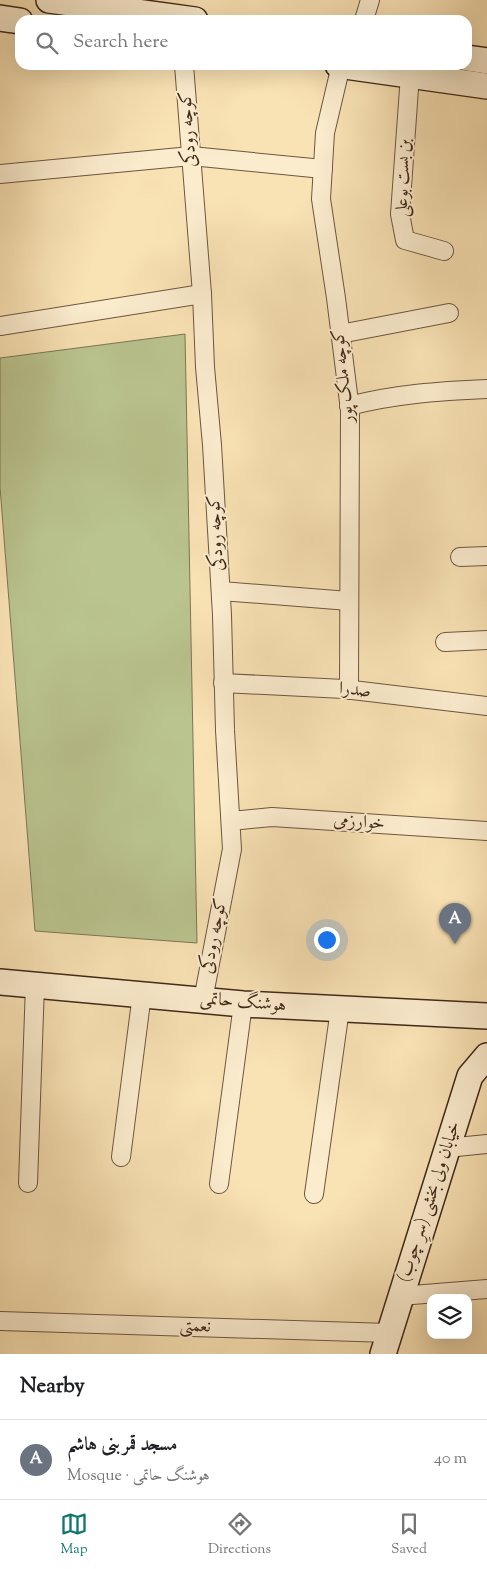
<!DOCTYPE html>
<meta charset="utf-8">
<style>
body{margin:0;font-family:"Sorts Mill Goudy",Amiri,serif;background:#f6f6f6;color:#202124}
.controls{position:absolute;right:15px;bottom:15px;display:grid;overflow:hidden;border-radius:10px;box-shadow:0 5px 20px #0002}
.controls button{width:45px;height:45px;display:grid;place-items:center;padding:0;border:0;border-bottom:1px solid #e0e0e0;background:#fff;color:#202124;font:25px sans-serif}
.you{position:absolute;left:326px;top:939px;width:18px;height:18px;margin:-12px;border:4px solid #fff;border-radius:50%;background:#1a73e8;box-shadow:0 0 0 8px #1a73e833}
.badge{display:grid;place-items:center;width:32px;height:32px;border-radius:50%;background:#0f766e;color:#fff;font-size:16px;font-weight:700}
.pin{position:absolute;translate:-50% -41px;filter:drop-shadow(0 1px 2px #0008)}
.pin::after{content:'';position:absolute;top:26px;width:18px;height:15px;background:inherit;clip-path:polygon(0 0,100% 0,50% 100%)}
.list{margin:0;padding:0;list-style:none}
h2{display:flex;justify-content:space-between;align-items:center;height:65px;margin:0;padding:0 20px;font-size:21px}
h2 small{font-size:16px;font-weight:400;color:#757577}
.list li{display:grid;grid-template-columns:32px 1fr auto;gap:15px;align-items:center;box-sizing:border-box;height:80px;padding:0 20px;border-top:1px solid #e0e0e0}
.list b{display:block;font-size:19px;white-space:nowrap}
.list p{margin:0;font-size:16px;white-space:nowrap;color:#757577}
.list em{font-size:16px;font-style:normal;color:#757577}
.icon{flex:none;width:28px;height:28px;fill:none;stroke:currentColor;stroke-width:2;stroke-linecap:round;stroke-linejoin:round}
.map{position:relative;flex:none;width:487px;height:1354px;overflow:hidden}
.search{position:absolute;background:#fff;box-shadow:0 5px 20px #0002;left:15px;right:15px;top:15px;height:55px;display:flex;align-items:center;gap:12px;box-sizing:border-box;padding:0 18px;border-radius:15px;color:#757577;font-size:19px}
.sheet{height:145px;background:#fff}
nav{display:flex;justify-content:space-around;align-items:center;box-sizing:border-box;height:70px;border-top:1px solid #e0e0e0;background:#fff;font-size:14px;color:#757577}
nav a{display:grid;justify-items:center;gap:2px}
nav .on{color:#0f766e}
.map>svg:first-child{display:block}
</style>
<div class="map">
<svg width="487" height="1354" viewBox="0 0 487 1354">
<rect width="100%" height="100%" fill="#f9e2b4"/>
<filter id="stains"><feTurbulence type="fractalNoise" baseFrequency=".004" numOctaves="4"/><feColorMatrix values="0 0 0 0 .2 0 0 0 0 .09 0 0 0 0 .02 0 0 0 .5 -.17"/></filter>
<radialGradient id="worn" r=".72"><stop offset=".6" stop-color="#630" stop-opacity="0"/><stop offset="1" stop-color="#630" stop-opacity=".3"/></radialGradient>
<path fill="#bac48f" stroke="#7d7654" d="M 185,334 L 197,943 L 35,931 L 0,487 L 0,358 Z"/>
<g fill="none" stroke-linecap="round" stroke-linejoin="round">
<defs>
<g id="street">
<path d="M 364,20 L 370,0"/>
<path d="M 184,65 L 202,294 L 205,367 L 212,445 L 222,615 L 225,730 L 232,849 L 203,1000"/>
<path d="M 341,65 L 325,133 L 321,199 L 336,298 L 350,410 L 349,690"/>
<path d="M 410,75 L 400,214 L 405,240 L 444,251"/>
<path d="M 0,174 L 191,156 L 323,169"/>
<path d="M 0,326 L 202,294"/>
<path d="M 340,334 L 449,313"/>
<path d="M 349,406 C 395,394 440,391 487,389"/>
<path d="M 460,557 L 487,556"/>
<path d="M 221,591 L 349,601"/>
<path d="M 445,642 L 487,640"/>
<path d="M 223,683 L 344,689 L 487,706"/>
<path d="M 231,821 L 272,817 L 487,831"/>
<path d="M 447,1148 L 487,1144"/>
<path d="M 121,1157 L 142,994"/>
<path d="M 28,1183 L 35,985"/>
<path d="M 219,1184 L 243,1004"/>
<path d="M 314,1194 L 340,1009"/>
<path d="M 400,1296 L 487,1289"/>
<path d="M 0,1321 L 389,1333"/>
</g>
<g id="secondary">
<path d="M 49,0 L 195,20"/>
<path d="M 0,18 L 20,21"/>
<path d="M 467,58 L 487,61"/>
<path d="M 338,65 L 487,86"/>
<path d="M 0,982 L 243,1004 L 487,1016"/>
<path d="M 383,1354 L 470,1076 L 487,1056"/>
</g>
</defs>
<use href="#street" stroke="#6e5640" stroke-width="20"/>
<use href="#secondary" stroke="#40281a" stroke-width="28"/>
<use href="#street" stroke="#fbecce" stroke-width="18"/>
<use href="#secondary" stroke="#fbecce" stroke-width="25"/>
</g>
<g text-anchor="middle" dominant-baseline="central" stroke-width="4" stroke-linejoin="round" paint-order="stroke">
<g font-size="18" fill="#40281a" stroke="#fbecce">
<text transform="translate(189 129) rotate(-94)">کوچه رودکی</text>
<text transform="translate(404 178) rotate(-88)">بن بست بوعلی</text>
<text transform="translate(344 376) rotate(-96)">کوچه ملک پور</text>
<text transform="translate(217 533) rotate(-93)">کوچه رودکی</text>
<text transform="translate(355 691) rotate(6)">صدرا</text>
<text transform="translate(359 823) rotate(4)">خوارزمی</text>
<text transform="translate(215 936) rotate(-79)">کوچه رودکی</text>
<text transform="translate(243 1003) rotate(5)">هوشنگ حاتمی</text>
<text transform="translate(430 1202) rotate(-72)">خیابان ولی بخشی (سرِ چوب)</text>
<text transform="translate(195 1327) rotate(2)">نعمتی</text>
</g>
</g>
<rect width="100%" height="100%" filter="url(#stains)"/>
<rect width="100%" height="100%" fill="url(#worn)"/>
</svg>
<div class="controls">
<button><svg class="icon" aria-label="layers" viewBox="0 0 24 24"><path d="M12 4l9 5-9 5-9-5zM3 14l9 5 9-5"/></svg></button>
</div>
<div class="you"></div>
<div class="pin badge" style="left:455px;top:944px;background:#6b7280">A</div>
<div class="search"><svg class="icon" aria-label="search" viewBox="0 0 24 24"><circle cx="10" cy="10" r="6"/><path d="M15 15l6 6"/></svg>Search here</div>
</div>
<section class="sheet">
<h2>Nearby<small></small></h2>
<ul class="list">
<li><span class="badge" style="background:#6b7280">A</span><div><b>مسجد قمربنی هاشم</b><p>Mosque · هوشنگ حاتمی</p></div><em>40 m</em></li>
</ul>
</section>
<nav>
<a class="on"><svg class="icon" aria-label="map" viewBox="0 0 24 24"><path d="M3 6l6-2 6 2 6-2v14l-6 2-6-2-6 2zM9 4v14M15 6v14"/></svg>Map</a>
<a><svg class="icon" aria-label="directions" viewBox="0 0 24 24"><path d="M12 3l9 9-9 9-9-9zM9 14v-3h6M13 9l2 2-2 2"/></svg>Directions</a>
<a><svg class="icon" aria-label="saved" viewBox="0 0 24 24"><path d="M7 4h10v16l-5-4-5 4z"/></svg>Saved</a>
</nav>
